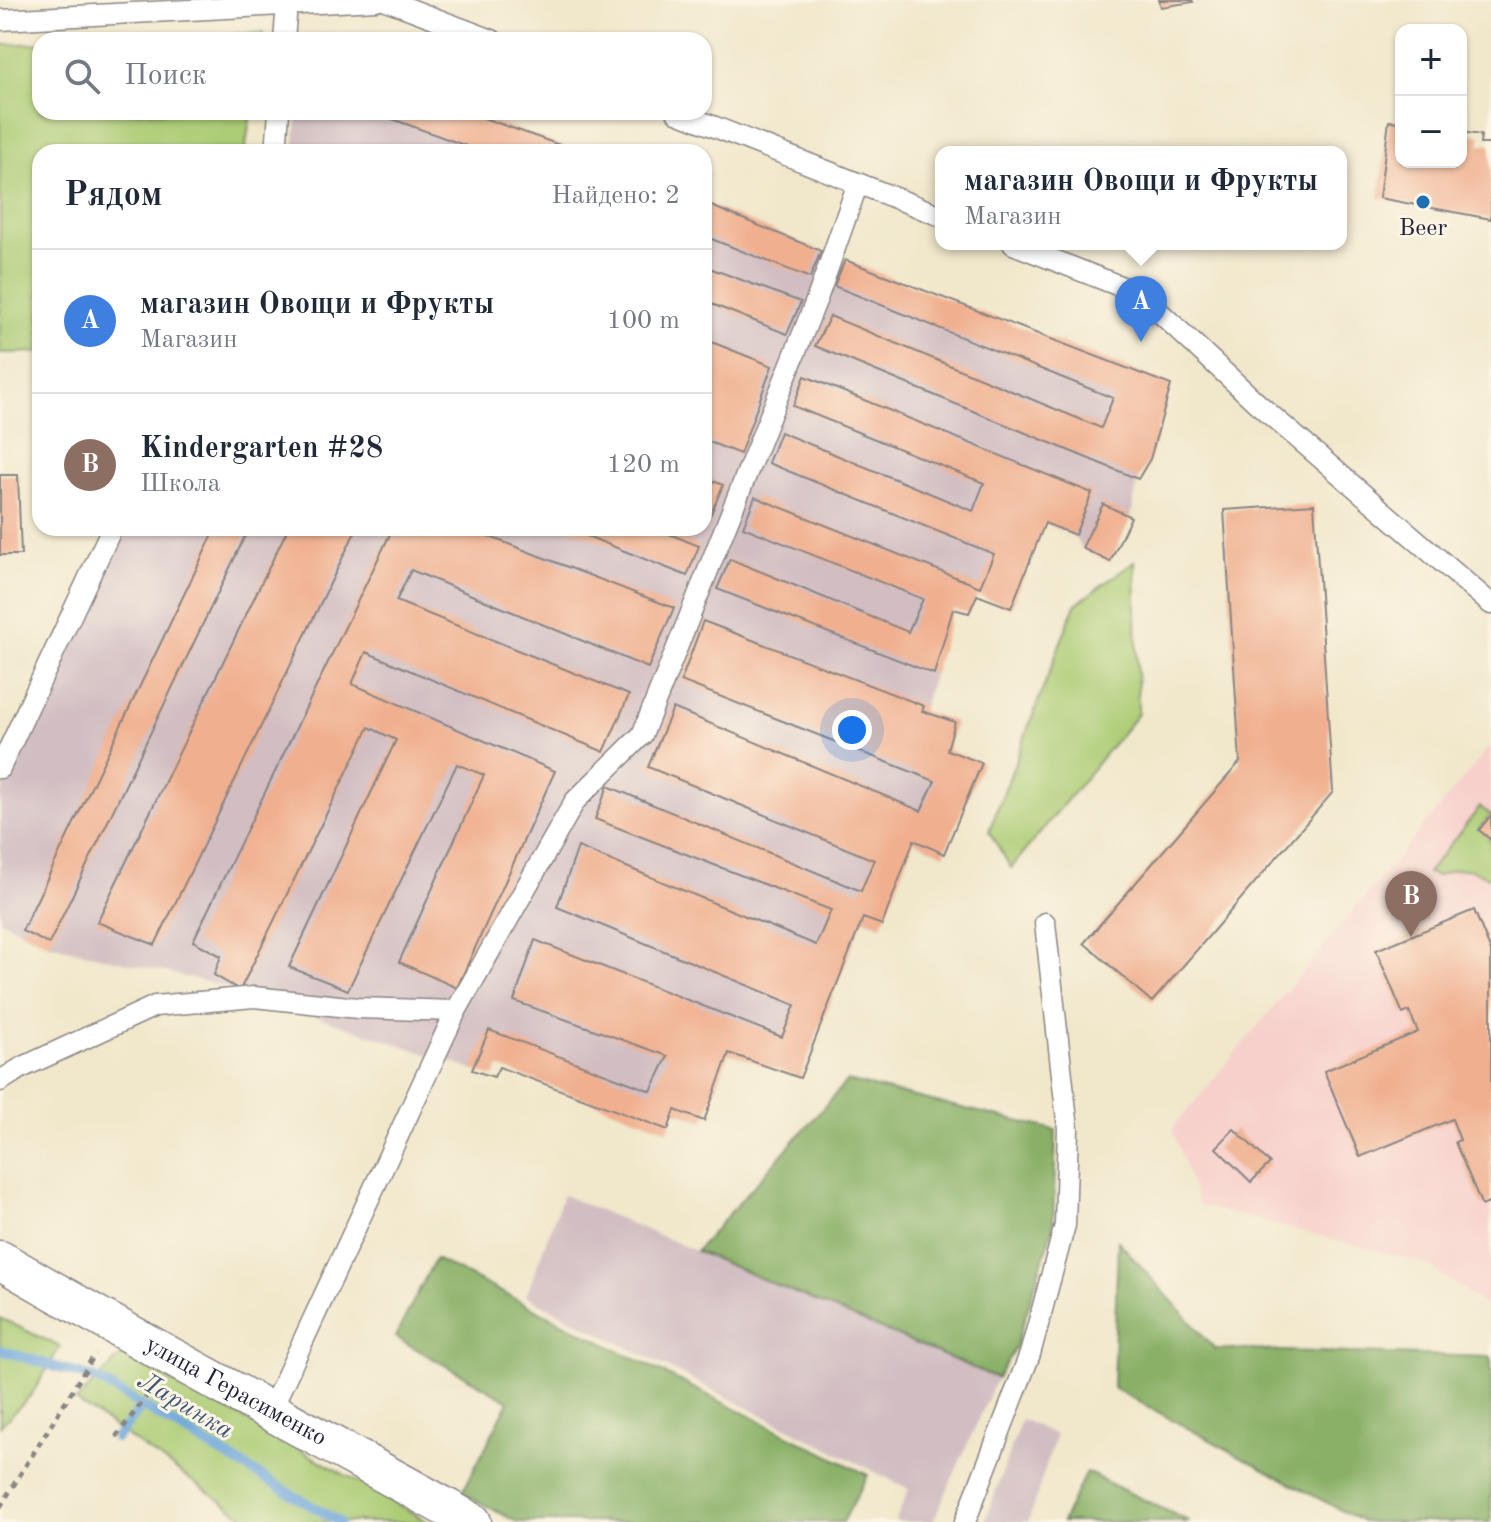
<!DOCTYPE html>
<html lang="ru">
<meta charset="utf-8">
<style>
body{margin:0;font-family:"Old Standard TT",serif;background:#f6f6f7;color:#1f2937}
.controls{position:absolute;right:24px;top:24px;display:grid;overflow:hidden;border-radius:16px;box-shadow:0 2px 6px #0004}
.controls button{width:72px;height:72px;display:grid;place-items:center;padding:0;border:0;border-bottom:2px solid #e0e1e3;background:#fff;color:#1f2937;font:40px sans-serif}
.you{position:absolute;left:852px;top:730px;width:28px;height:28px;margin:-20px;border:6px solid #fff;border-radius:50%;background:#1a73e8;box-shadow:0 0 0 12px #1a73e833}
.badge{display:grid;place-items:center;width:52px;height:52px;border-radius:50%;background:#2563eb;color:#fff;font-size:26px;font-weight:700}
.pin{position:absolute;translate:-50% -66px;filter:drop-shadow(0 2px 4px #0008)}
.pin::after{content:'';position:absolute;top:42px;width:28px;height:24px;background:inherit;clip-path:polygon(0 0,100% 0,50% 100%)}
.popup{position:absolute;left:935px;top:146px;width:412px;height:104px;box-sizing:border-box;display:grid;place-content:center;border-radius:16px;background:#fff;filter:drop-shadow(0 2px 6px #0005);font-size:26px;white-space:nowrap;color:#747a83}
.popup b{font-size:30px;color:#1f2937}
.popup::after{content:'';position:absolute;left:50%;top:100%;margin-left:-16px;border:16px solid transparent;border-top-color:#fff}
.list{margin:0;padding:0;list-style:none}
h2{display:flex;justify-content:space-between;align-items:center;height:104px;margin:0;padding:0 32px;font-size:34px}
h2 small{font-size:26px;font-weight:400;color:#747a83}
.list li{display:grid;grid-template-columns:52px 1fr auto;gap:24px;align-items:center;box-sizing:border-box;height:144px;padding:0 32px;border-top:2px solid #e0e1e3}
.list b{display:block;font-size:30px;white-space:nowrap}
.list p{margin:0;font-size:26px;white-space:nowrap;color:#747a83}
.list em{font-size:26px;font-style:normal;color:#747a83}
.icon{flex:none;width:44px;height:44px;fill:none;stroke:currentColor;stroke-width:2;stroke-linecap:round;stroke-linejoin:round}
.map{position:relative;flex:none;width:1491px;height:1522px;overflow:hidden}
.search{position:absolute;background:#fff;box-shadow:0 2px 6px #0004;left:32px;top:32px;width:680px;height:88px;display:flex;align-items:center;gap:20px;box-sizing:border-box;padding:0 28px;border-radius:24px;color:#747a83;font-size:30px}
.panel{position:absolute;background:#fff;box-shadow:0 2px 6px #0004;left:32px;top:144px;width:680px;height:392px;border-radius:24px}
.map>svg:first-child{display:block}
</style>
<div class="map">
<svg width="1491" height="1522" viewBox="0 0 1491 1522">
<rect width="100%" height="100%" fill="#fcf5e5"/>
<filter id="ink" filterUnits="userSpaceOnUse"><feTurbulence type="fractalNoise" baseFrequency=".0125" numOctaves="2"/><feDisplacementMap in="SourceGraphic" scale="16" xChannelSelector="R" yChannelSelector="G"/><feConvolveMatrix kernelMatrix="1 2 1 2 8 2 1 2 1" color-interpolation-filters="sRGB"/></filter>
<filter id="wash" filterUnits="userSpaceOnUse"><feTurbulence type="fractalNoise" baseFrequency=".006" numOctaves="4" result="noise"/><feDisplacementMap in="SourceGraphic" scale="32" xChannelSelector="R" yChannelSelector="G"/><feGaussianBlur stdDeviation="1.8" result="paint"/><feColorMatrix in="noise" values="0 0 0 0 0 0 0 0 0 0 0 0 0 0 0 0 0 1.4 0 .05"/><feComposite in="paint" operator="in"/></filter>
<g filter="url(#wash)">
<rect width="100%" height="100%" fill="#f1e8cc"/>
<path fill="#f7d0cb" d="M 1491,745 L 1491,1309 L 1424,1263 L 1199,1205 L 1172,1129 Z"/>
<g fill="#d2bec2">
<path d="M 298,112 L 467,112 L 580,152 L 294,152 Z"/>
<path d="M 704,203 L 821,251 L 1171,385 L 1150,459 L 1138,479 L 1131,517 L 1110,562 L 1082,548 L 1075,537 L 1045,523 L 1011,608 L 978,595 L 969,613 L 953,609 L 922,711 L 955,722 L 947,750 L 982,763 L 944,854 L 914,841 L 882,925 L 863,919 L 800,1078 L 729,1053 L 704,1121 L 675,1111 L 668,1130 L 499,1067 L 494,1077 L 240,990 L 49,944 L 0,920 L 0,797 L 128,528 L 704,528 Z"/>
<path d="M 563,1195 L 997,1378 L 933,1522 L 895,1522 L 909,1489 L 526,1296 Z"/>
<path d="M 1021,1419 L 1056,1435 L 1028,1522 L 985,1522 Z"/>
</g>
<g fill="#accc74" stroke="#677758" stroke-width="2">
<path d="M 263,33 L 262,40 L 110,40 Z"/>
<path d="M 40,43 L 40,112 L 251,112 L 245,152 L 40,152 L 40,352 L 0,353 L 0,45 Z"/>
<path d="M 1135,561 L 1138,714 L 1011,868 L 989,831 L 1075,605 Z"/>
<path d="M 1480,807 L 1491,815 L 1479,829 L 1491,840 L 1491,878 C 1471,868 1458,865 1438,876 L 1427,873 Z"/>
<path d="M 0,1318 L 60,1347 L 32,1394 L 0,1426 Z"/>
<path d="M 122,1355 L 269,1432 L 428,1522 L 252,1522 L 76,1401 Z"/>
</g>
<g fill="#89b066" stroke="#566950" stroke-width="2">
<path d="M 847,1081 L 1056,1130 L 1053,1227 L 1016,1346 L 997,1378 L 696,1251 Z"/>
<path d="M 1118,1241 L 1215,1349 L 1491,1357 L 1491,1522 L 1363,1522 L 1113,1388 Z"/>
<path d="M 435,1259 L 868,1475 L 843,1522 L 517,1522 L 462,1493 L 509,1401 L 395,1337 Z"/>
<path d="M 1086,1472 L 1190,1522 L 1062,1522 Z"/>
</g>
<g fill="none" stroke-linecap="round" stroke-linejoin="round">
<g stroke="#6ba4da" stroke-width="10">
<path d="M 0,1350 L 96,1379 L 339,1522"/>
<path d="M 116,1438 L 142,1407"/>
</g>
</g>
<g id="blocks">
<g fill="#f0b090">
<path d="M 1159,0 L 1192,0 L 1193,2 L 1161,7 Z"/>
<path d="M 373,112 L 467,112 L 579,152 L 483,152 Z"/>
<path d="M 1389,121 L 1401,122 L 1401,162 L 1461,162 L 1461,132 L 1481,135 L 1480,144 L 1491,144 L 1491,219 L 1379,198 Z"/>
<path d="M 704,203 L 821,251 L 810,278 L 704,236 Z"/>
<path d="M 845,260 L 1171,385 L 1150,459 L 1138,479 L 815,346 L 830,316 L 1101,428 L 1113,398 L 834,286 Z"/>
<path d="M 704,266 L 801,302 L 787,334 L 704,301 Z"/>
<path d="M 704,339 L 772,366 L 740,454 L 704,440 Z"/>
<path d="M 805,376 L 1092,493 L 1075,535 L 1045,523 L 1011,608 L 977,595 L 969,613 L 953,609 L 934,674 L 717,589 L 730,559 L 908,632 L 923,599 L 743,527 L 755,497 L 980,587 L 994,554 L 768,463 L 780,432 L 973,511 L 984,483 L 793,406 Z"/>
<path d="M 0,475 L 18,475 L 21,555 L 0,555 Z"/>
<path d="M 704,477 L 723,485 L 711,514 L 704,511 Z"/>
<path d="M 1103,504 L 1131,517 L 1110,562 L 1082,548 Z"/>
<path d="M 1314,504 L 1333,792 L 1152,1002 L 1084,943 L 1240,762 L 1224,510 Z"/>
<path d="M 216,528 L 249,528 L 49,944 L 22,931 Z"/>
<path d="M 288,528 L 357,528 L 155,945 L 97,922 Z"/>
<path d="M 393,528 L 467,528 L 674,608 L 648,668 L 411,570 L 396,601 L 629,695 L 604,752 L 366,652 L 352,684 L 555,771 L 457,988 L 399,962 L 484,775 L 457,764 L 348,990 L 289,967 L 396,740 L 369,727 L 240,990 L 214,975 L 221,956 L 193,941 Z"/>
<path d="M 567,528 L 655,528 L 699,546 L 687,576 Z"/>
<path d="M 703,621 L 924,706 L 922,711 L 955,722 L 947,750 L 982,763 L 944,854 L 914,840 L 882,925 L 863,918 L 800,1078 L 729,1053 L 704,1121 L 675,1110 L 668,1130 L 499,1067 L 494,1077 L 472,1070 L 489,1030 L 651,1091 L 668,1056 L 514,1001 L 535,940 L 782,1037 L 795,1005 L 557,907 L 578,847 L 816,945 L 831,910 L 595,819 L 608,786 L 861,891 L 874,860 L 648,767 L 673,708 L 921,811 L 935,781 L 681,681 Z"/>
<path d="M 1491,815 L 1491,840 L 1479,830 Z"/>
<path d="M 1474,910 L 1491,951 L 1491,1202 L 1482,1206 L 1455,1142 L 1460,1140 L 1452,1119 L 1360,1157 L 1324,1071 L 1418,1032 L 1409,1011 L 1403,1014 L 1376,950 Z"/>
<path d="M 1234,1129 L 1270,1163 L 1251,1182 L 1216,1148 Z"/>
</g>
</g>
</g>
<g filter="url(#ink)">
<use href="#blocks" fill-opacity="0" stroke="#8a8584" stroke-width="2"/>
<g fill="none" stroke-linecap="round" stroke-linejoin="round">
<defs>
<g id="service">
<path d="M 386,0 L 492,40"/>
<path d="M 0,20 L 376,0"/>
<path d="M 284,40 L 287,5"/>
<path d="M 677,112 L 941,216"/>
<path d="M 276,152 L 279,112"/>
<path d="M 1013,244 L 1140,294 L 1258,404 L 1491,604"/>
<path d="M 0,768 L 112,528"/>
<path d="M 0,1081 L 21,1068 L 155,1006 L 254,997 L 358,1008 L 456,1011"/>
<path d="M 271,1410 L 456,1011 L 575,801 L 642,735 L 818,296 L 858,183"/>
<path d="M 965,1522 L 1030,1354 L 1065,1225 L 1068,1129 L 1045,923"/>
</g>
<g id="minor">
<path id="s1" d="M 0,1260 C 155,1351 315,1434 472,1522"/>
</g>
</defs>
<use href="#service" stroke="#8a8584" stroke-width="23"/>
<use href="#minor" stroke="#8a8584" stroke-width="41"/>
<g stroke="#8a8584" stroke-width="5" stroke-dasharray="6 6" stroke-linecap="butt">
<path d="M 116,1437 L 155,1385"/>
<path d="M 0,1507 L 95,1354"/>
</g>
<use href="#service" stroke="#fff" stroke-width="20"/>
<use href="#minor" stroke="#fff" stroke-width="38"/>
</g>
</g>
<circle fill="#1f6fb2" stroke="#fcf5e5" stroke-width="3" cx="1423" cy="202" r="8"/>
<g text-anchor="middle" dominant-baseline="central" stroke-width="6" stroke-linejoin="round" paint-order="stroke">
<g font-size="24" fill="#22223b" stroke="#fcf5e5">
<text x="1423" y="229">Beer</text>
</g>
<g font-size="24" fill="#22223b" stroke="#fcf5e5">
<text stroke="none"><textPath href="#s1" startOffset="270">улица Герасименко</textPath></text>
</g>
<g font-size="26" font-style="italic" fill="#3f567b" stroke="#fcf5e5">
<text transform="translate(185 1406) rotate(31)">Ларинка</text>
</g>
</g>
</svg>
<div class="controls">
<button>+</button>
<button>−</button>
</div>
<div class="you"></div>
<div class="pin badge" style="left:1141px;top:342px;background:#3f7fe0">A</div>
<div class="popup"><b>магазин Овощи и Фрукты</b>Магазин</div>
<div class="pin badge" style="left:1411px;top:937px;background:#8d6e63">B</div>
<div class="search"><svg class="icon" aria-label="search" viewBox="0 0 24 24"><circle cx="10" cy="10" r="6"/><path d="M15 15l6 6"/></svg>Поиск</div>
<section class="panel">
<h2>Рядом<small>Найдено: 2</small></h2>
<ul class="list">
<li><span class="badge" style="background:#3f7fe0">A</span><div><b>магазин Овощи и Фрукты</b><p>Магазин</p></div><em>100 m</em></li>
<li><span class="badge" style="background:#8d6e63">B</span><div><b>Kindergarten #28</b><p>Школа</p></div><em>120 m</em></li>
</ul>
</section>
</div>
